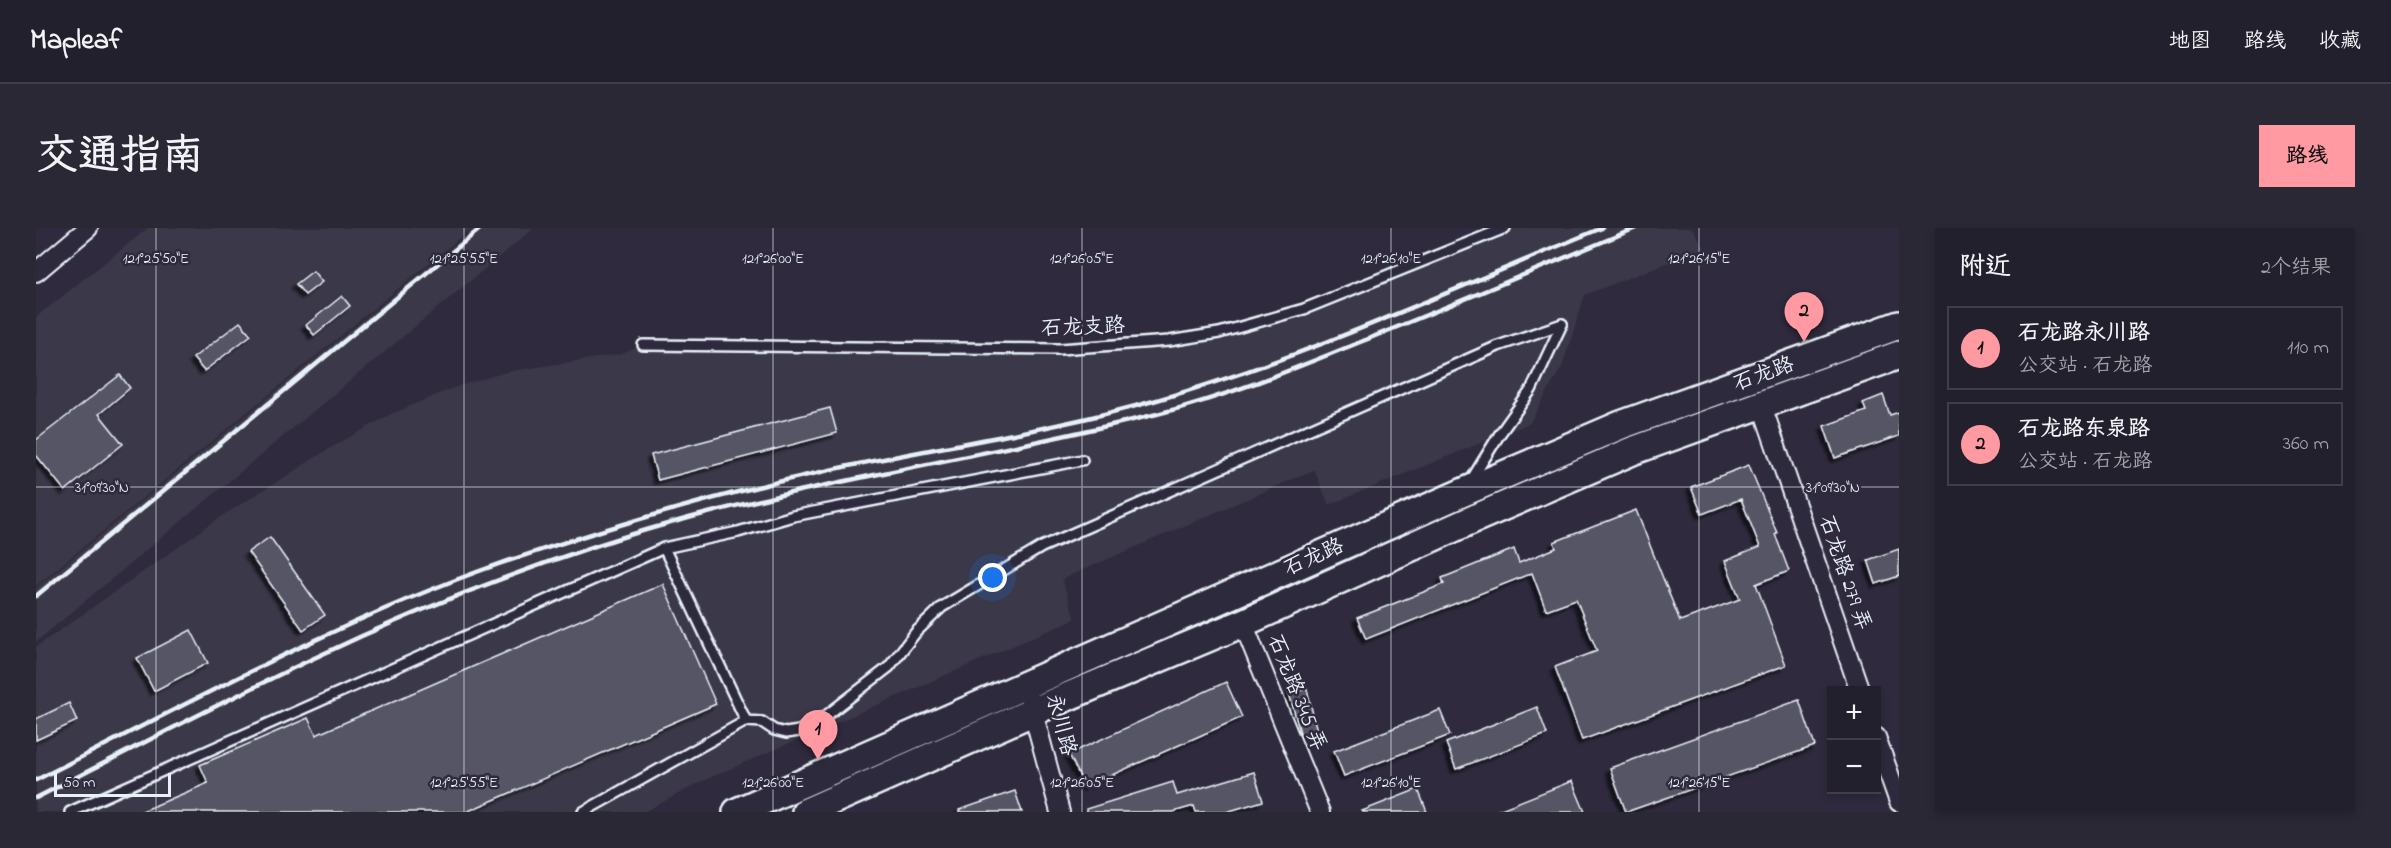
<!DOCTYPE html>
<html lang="zh">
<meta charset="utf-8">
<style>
body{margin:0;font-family:"Indie Flower","LXGW WenKai TC",sans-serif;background:#2b2836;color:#f1f3f6}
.controls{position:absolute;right:18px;bottom:18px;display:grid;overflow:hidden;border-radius:0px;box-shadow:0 3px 9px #0003}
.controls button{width:54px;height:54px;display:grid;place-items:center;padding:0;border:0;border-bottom:2px solid #403e4a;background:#23202e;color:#f1f3f6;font:30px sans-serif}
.scale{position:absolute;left:18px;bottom:15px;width:117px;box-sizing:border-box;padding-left:6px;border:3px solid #e8f1f8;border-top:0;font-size:16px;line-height:21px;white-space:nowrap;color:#e8f1f8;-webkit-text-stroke:4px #2f2a3d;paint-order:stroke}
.you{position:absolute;left:957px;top:350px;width:21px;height:21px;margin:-15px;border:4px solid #fff;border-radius:50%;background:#1a73e8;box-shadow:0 0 0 9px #1a73e833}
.badge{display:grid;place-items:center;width:39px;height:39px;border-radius:50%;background:#ff9aa2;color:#111;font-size:20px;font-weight:700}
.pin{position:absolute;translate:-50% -50px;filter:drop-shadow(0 2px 3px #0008)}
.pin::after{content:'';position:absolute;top:32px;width:21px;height:18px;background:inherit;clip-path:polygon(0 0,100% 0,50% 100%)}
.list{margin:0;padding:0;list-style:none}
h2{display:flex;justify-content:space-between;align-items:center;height:78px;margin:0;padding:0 24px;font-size:26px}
h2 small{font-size:20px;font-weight:400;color:#a3a3aa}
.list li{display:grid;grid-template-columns:39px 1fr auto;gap:18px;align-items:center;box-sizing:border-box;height:84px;margin:0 12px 12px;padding:0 12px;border:2px solid #403e4a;border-radius:0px}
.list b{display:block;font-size:22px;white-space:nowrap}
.list p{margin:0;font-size:20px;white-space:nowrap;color:#a3a3aa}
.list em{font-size:20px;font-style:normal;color:#a3a3aa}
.map{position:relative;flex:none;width:1863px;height:584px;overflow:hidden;border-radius:0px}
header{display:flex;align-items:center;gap:36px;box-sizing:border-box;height:84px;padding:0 30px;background:#23202e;border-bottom:2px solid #403e4a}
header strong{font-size:28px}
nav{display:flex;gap:33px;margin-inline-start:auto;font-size:21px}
.intro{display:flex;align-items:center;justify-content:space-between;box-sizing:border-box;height:144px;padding:0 36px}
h1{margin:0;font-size:42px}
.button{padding:15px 27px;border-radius:0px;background:#ff9aa2;color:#111;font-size:21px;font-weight:700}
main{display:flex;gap:36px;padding:0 36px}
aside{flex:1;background:#23202e;border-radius:0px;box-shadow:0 3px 9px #0003}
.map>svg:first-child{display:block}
</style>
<header>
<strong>Mapleaf</strong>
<nav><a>地图</a><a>路线</a><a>收藏</a></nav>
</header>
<div class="intro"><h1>交通指南</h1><a class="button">路线</a></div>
<main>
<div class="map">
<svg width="1863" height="584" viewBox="0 0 1863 584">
<defs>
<filter id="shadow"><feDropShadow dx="-4" dy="4" stdDeviation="1.5" flood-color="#0009"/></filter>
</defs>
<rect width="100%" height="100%" fill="#2f2a3d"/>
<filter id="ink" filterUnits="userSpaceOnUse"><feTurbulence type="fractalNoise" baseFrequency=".0167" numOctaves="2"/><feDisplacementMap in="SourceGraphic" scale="12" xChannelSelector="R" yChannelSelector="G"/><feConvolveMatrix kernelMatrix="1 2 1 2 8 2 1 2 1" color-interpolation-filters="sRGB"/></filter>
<g filter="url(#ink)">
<g fill="#3b3749">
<path d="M 112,0 L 436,0 L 0,358 L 0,89 Z"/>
<path d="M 439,0 L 498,0 L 0,414 L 0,360 Z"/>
<path d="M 1469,0 L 1656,0 L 1669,20 L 1549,67 L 1526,139 L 1494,195 L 1293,277 L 1278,242 L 1026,351 L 1039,391 L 671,551 L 608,584 L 0,584 L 0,419 L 189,286 L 296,219 L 355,186 L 417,160 L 469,144 L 586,126 L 607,117 L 1079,118 L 1227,93 Z"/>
</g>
<g fill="#575565" stroke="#e8f1f8" stroke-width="1.5" filter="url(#shadow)">
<path d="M 277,43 L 286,54 L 269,67 L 260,56 Z"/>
<path d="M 306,68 L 314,78 L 278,107 L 270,97 Z"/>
<path d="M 204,94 L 215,107 L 168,143 L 157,130 Z"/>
<path d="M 84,147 L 94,160 L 63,186 L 87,216 L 29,263 L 0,227 L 0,212 Z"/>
<path d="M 1847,167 L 1854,187 L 1863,184 L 1863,208 L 1799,230 L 1788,198 L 1830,183 L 1827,175 Z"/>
<path d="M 794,180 L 801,205 L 622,252 L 615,227 Z"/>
<path d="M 1713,237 L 1741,305 L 1739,306 L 1753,343 L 1720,356 L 1750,437 L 1546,512 L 1519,439 L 1561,423 L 1540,371 L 1510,382 L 1496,345 L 1330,411 L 1321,390 L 1408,356 L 1406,350 L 1478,321 L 1483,335 L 1520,320 L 1518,314 L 1600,282 L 1644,393 L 1704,371 L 1689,333 L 1724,319 L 1705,271 L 1666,286 L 1655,259 Z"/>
<path d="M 234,309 L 289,387 L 267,402 L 212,324 Z"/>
<path d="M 1863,321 L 1863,348 L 1840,356 L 1832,332 Z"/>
<path d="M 627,356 L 680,476 L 430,584 L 104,584 L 172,555 L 164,537 L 272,490 L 280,507 Z"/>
<path d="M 155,402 L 172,435 L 118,463 L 101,430 Z"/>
<path d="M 1190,454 L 1206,489 L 1049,559 L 1033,526 Z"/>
<path d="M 1271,461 L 1281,503 L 1265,508 L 1253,465 Z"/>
<path d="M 1763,472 L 1779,518 L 1590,584 L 1574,540 Z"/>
<path d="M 33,475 L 41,493 L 0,512 L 0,491 Z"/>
<path d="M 1501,479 L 1511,506 L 1420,541 L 1410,515 Z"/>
<path d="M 1404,482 L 1414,507 L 1308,548 L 1298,523 Z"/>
<path d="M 1218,544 L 1227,573 L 1190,584 L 1160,584 L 1158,578 L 1137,584 L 1050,584 L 1050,581 L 1137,554 L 1141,567 Z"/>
<path d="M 1536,553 L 1549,584 L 1460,584 L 1460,583 Z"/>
<path d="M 1382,561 L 1391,584 L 1327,584 L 1326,583 Z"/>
<path d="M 979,563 L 986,584 L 923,584 L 923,582 Z"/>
</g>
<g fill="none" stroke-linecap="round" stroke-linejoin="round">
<defs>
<g id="lane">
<path d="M 607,117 L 1024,121 L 1133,113 L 1183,105 L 1268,81 L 1469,0"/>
<path d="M 1434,254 L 1463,207 L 1495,162 L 1526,96"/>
<path d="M 628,320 L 710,493 L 726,494 L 738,502 L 750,505 L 763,503 L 791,487 L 853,439 L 880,404 L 906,379 L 1006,319 L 1462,118 L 1526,96"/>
<path d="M 34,584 L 628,320 L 702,304 L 757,288 L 1046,232"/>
<path d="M 547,584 L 710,493"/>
</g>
<g id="street">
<path d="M 0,44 L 52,0"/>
<path d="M 1725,175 L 1824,463"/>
<path d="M 1207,395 L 1284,584"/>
<path d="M 994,473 L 1024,584"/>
<path d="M 1840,509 L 1863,574"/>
</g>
<g id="secondary">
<path d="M 701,584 L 1428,264 L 1585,197 L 1863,97"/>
<path d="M 770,584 L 1028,470 L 1207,395 L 1440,290 L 1596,223 L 1863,127"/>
</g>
</defs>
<use href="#lane" stroke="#e8f1f8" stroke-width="14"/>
<use href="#street" stroke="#e8f1f8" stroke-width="22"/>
<use href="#secondary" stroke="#e8f1f8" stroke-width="32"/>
<use href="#lane" stroke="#2f2a3d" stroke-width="9"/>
<use href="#street" stroke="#2f2a3d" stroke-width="18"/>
<use href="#secondary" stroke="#2f2a3d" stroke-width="27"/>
<g stroke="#e8f1f8" stroke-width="4.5">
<path d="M 0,368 L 445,0"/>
<path d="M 0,552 C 152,476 303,392 463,336 C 569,300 676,268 785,244 C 897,219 1011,204 1121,172 C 1274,128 1419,60 1566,0"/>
<path d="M 0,570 C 92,523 183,475 276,431 C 368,387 465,349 562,317 C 744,257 935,233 1121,186 C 1196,167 1267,137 1339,108 C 1426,73 1513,36 1600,0"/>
</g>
</g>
</g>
<path fill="none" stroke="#e8f1f8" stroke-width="1.5" stroke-opacity="0.45" d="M 120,0 L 120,584M 428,0 L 428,584M 737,0 L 737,584M 1046,0 L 1046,584M 1355,0 L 1355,584M 1663,0 L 1663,584M 0,259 L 1863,259"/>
<g text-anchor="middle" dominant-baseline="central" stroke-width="5" stroke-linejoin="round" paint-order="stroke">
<g font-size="21" fill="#e8f1f8" stroke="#2f2a3d">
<text transform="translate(1047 100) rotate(-2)">石龙支路</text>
<text transform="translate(1728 147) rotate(-20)">石龙路</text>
<text transform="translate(1278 330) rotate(-24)">石龙路</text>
<text transform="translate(1808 345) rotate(71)">石龙路 279 弄</text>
<text transform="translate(1260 465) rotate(68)">石龙路 345 弄</text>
<text transform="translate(1024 497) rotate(75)">永川路</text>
</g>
</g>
<g font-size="15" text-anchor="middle" fill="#e8f1f8" stroke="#2f2a3d" stroke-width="5" stroke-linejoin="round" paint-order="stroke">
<text x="120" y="35">121°25'50"E</text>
<text x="428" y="35">121°25'55"E</text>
<text x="737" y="35">121°26'00"E</text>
<text x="1046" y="35">121°26'05"E</text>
<text x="1355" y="35">121°26'10"E</text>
<text x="1663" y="35">121°26'15"E</text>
<text x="66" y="264">31°09'30"N</text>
<text x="1797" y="264">31°09'30"N</text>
<text x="428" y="559">121°25'55"E</text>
<text x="737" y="559">121°26'00"E</text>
<text x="1046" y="559">121°26'05"E</text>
<text x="1355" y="559">121°26'10"E</text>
<text x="1663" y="559">121°26'15"E</text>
</g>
</svg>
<div class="controls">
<button>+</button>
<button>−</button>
</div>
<div class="scale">50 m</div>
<div class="you"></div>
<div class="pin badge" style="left:782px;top:532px">1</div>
<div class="pin badge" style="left:1768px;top:114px">2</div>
</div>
<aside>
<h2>附近<small>2个结果</small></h2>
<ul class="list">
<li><span class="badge">1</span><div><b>石龙路永川路</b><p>公交站 · 石龙路</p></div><em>110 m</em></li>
<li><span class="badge">2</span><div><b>石龙路东泉路</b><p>公交站 · 石龙路</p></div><em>360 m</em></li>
</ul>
</aside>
</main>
